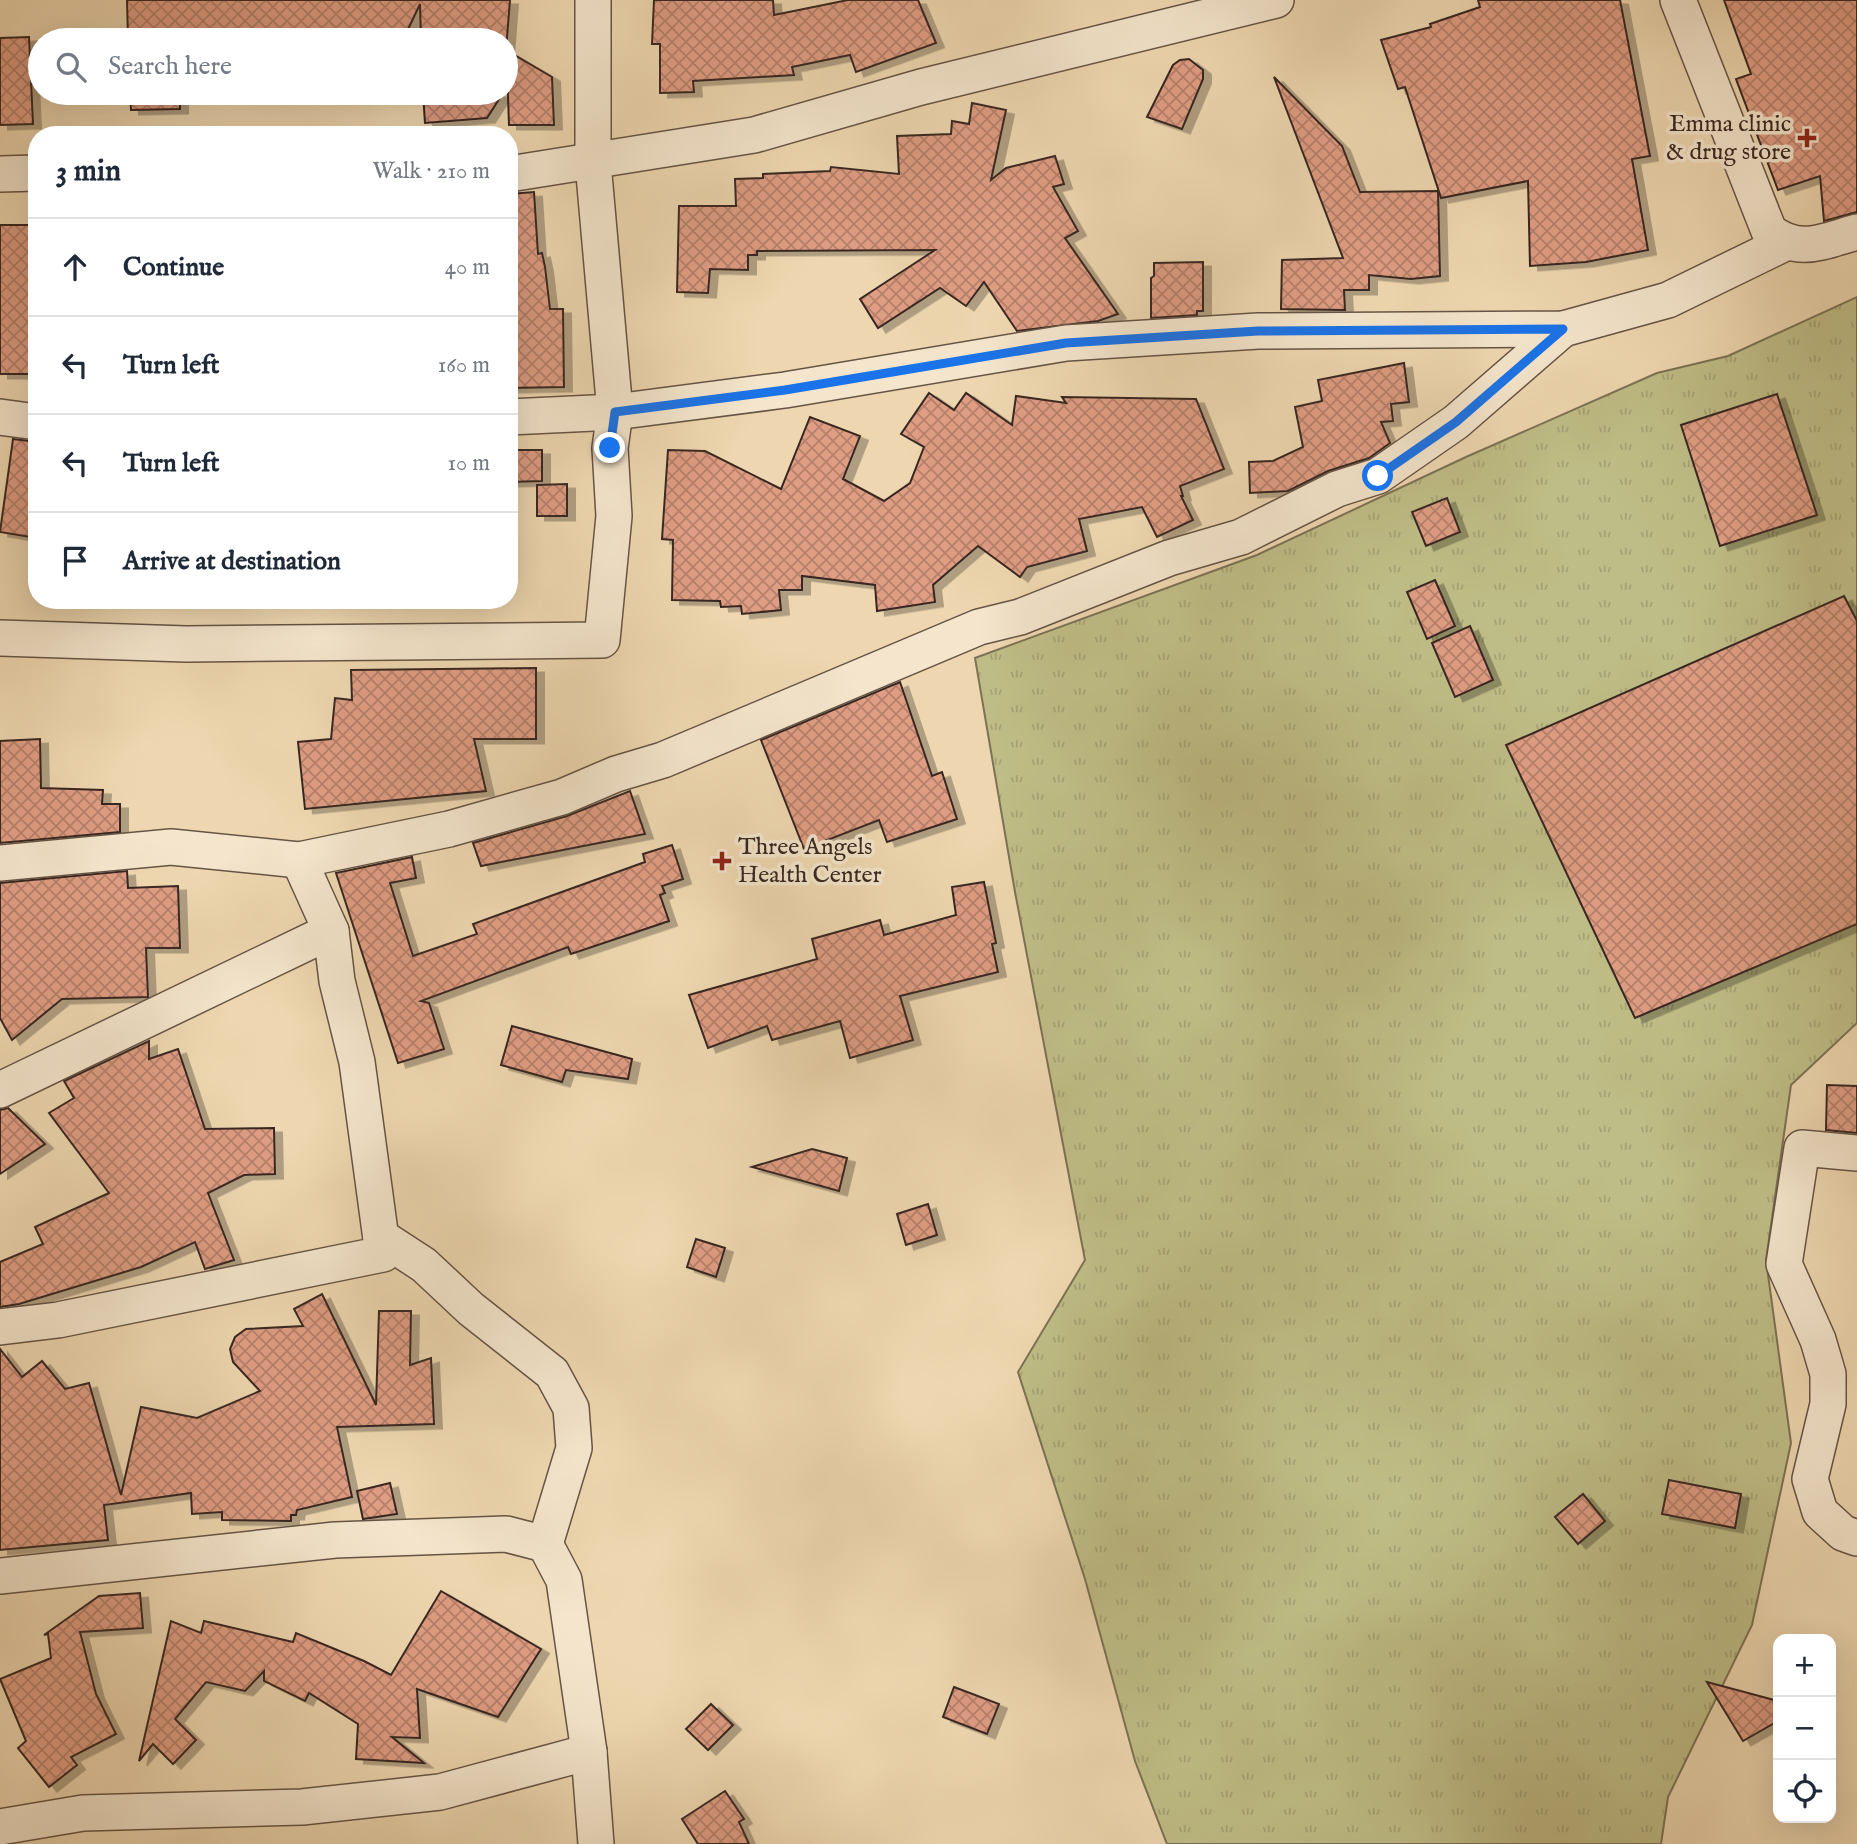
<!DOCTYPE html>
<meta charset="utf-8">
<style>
body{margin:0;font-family:"IM FELL English",serif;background:#f2f2f3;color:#1f2937}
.controls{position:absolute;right:21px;bottom:21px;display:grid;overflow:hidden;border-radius:14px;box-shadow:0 7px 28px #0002}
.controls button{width:63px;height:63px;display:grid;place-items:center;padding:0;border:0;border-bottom:2px solid #e0e1e3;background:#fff;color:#1f2937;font:35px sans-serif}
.stop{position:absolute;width:21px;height:21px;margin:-16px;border:5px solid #1a73e8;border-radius:50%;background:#fff}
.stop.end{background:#1a73e8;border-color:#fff;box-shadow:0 2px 7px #0008}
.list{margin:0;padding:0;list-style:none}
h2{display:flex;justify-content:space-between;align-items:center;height:91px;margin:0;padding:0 28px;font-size:30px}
h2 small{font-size:23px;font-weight:400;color:#747a83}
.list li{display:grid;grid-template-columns:46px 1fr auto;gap:21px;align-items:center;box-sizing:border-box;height:98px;padding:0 28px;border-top:2px solid #e0e1e3}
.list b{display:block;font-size:26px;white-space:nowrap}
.list em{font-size:23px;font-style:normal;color:#747a83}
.icon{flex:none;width:38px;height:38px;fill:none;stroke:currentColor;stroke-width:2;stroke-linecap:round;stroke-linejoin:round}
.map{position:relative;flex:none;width:1857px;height:1844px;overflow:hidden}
.search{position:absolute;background:#fff;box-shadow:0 7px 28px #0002;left:28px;top:28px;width:490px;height:77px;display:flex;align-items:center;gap:18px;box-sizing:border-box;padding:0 24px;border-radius:38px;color:#747a83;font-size:26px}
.panel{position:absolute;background:#fff;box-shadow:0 7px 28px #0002;left:28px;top:126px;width:490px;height:483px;border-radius:28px}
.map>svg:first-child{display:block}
</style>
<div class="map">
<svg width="1857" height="1844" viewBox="0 0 1857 1844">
<defs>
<pattern id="grass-tufts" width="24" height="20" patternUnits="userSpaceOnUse" patternTransform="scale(1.75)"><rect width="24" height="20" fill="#bfbd87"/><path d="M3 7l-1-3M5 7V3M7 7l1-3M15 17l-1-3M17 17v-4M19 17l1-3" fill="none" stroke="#a5a274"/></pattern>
<pattern id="building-cross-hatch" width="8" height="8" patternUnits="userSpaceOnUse" patternTransform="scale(1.75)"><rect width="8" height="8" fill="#df9d83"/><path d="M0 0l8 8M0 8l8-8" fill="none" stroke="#b6806b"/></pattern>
<filter id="shadow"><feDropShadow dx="8" dy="4.5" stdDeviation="0" flood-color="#0004"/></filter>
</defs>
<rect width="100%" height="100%" fill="#eed7b0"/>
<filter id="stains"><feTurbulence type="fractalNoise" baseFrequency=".00286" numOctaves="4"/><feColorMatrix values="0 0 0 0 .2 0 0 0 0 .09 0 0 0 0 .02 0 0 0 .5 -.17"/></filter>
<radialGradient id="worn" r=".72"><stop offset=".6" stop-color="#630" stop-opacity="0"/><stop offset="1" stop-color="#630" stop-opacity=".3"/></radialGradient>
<path fill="url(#grass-tufts)" stroke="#7c7254" stroke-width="2" d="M 1857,297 L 1857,1023 L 1791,1085 L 1766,1260 L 1791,1443 L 1752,1625 L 1668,1797 L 1661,1844 L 1167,1844 L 1135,1761 L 1085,1579 L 1018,1372 L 1085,1260 L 1015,892 L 975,658 L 1257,555 L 1466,457 L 1657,373 L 1728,356 Z"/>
<g fill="url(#building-cross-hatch)" stroke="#382821" stroke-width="2" filter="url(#shadow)">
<path d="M 127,0 L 510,0 L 506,50 L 552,77 L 554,125 L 509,125 L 506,40 L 421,40 L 420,4 L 403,40 L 128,40 Z"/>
<path d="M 654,0 L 773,0 L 774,15 L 848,0 L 918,0 L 936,43 L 856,72 L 850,55 L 792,67 L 794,75 L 693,81 L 694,92 L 660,93 L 660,44 L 652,44 Z"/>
<path d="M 1478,0 L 1620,0 L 1650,156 L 1632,159 L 1648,250 L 1586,262 L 1530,266 L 1528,181 L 1441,198 L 1405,87 L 1398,89 L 1381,40 L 1431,27 L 1430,24 L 1480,7 Z"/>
<path d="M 1724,0 L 1857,0 L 1857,212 L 1824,221 L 1820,176 L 1778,190 L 1736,79 L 1751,74 Z"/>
<path d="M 29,37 L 33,124 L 0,125 L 0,38 Z"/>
<path d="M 1189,59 L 1203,70 L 1203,79 L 1182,129 L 1147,117 L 1173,65 L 1180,60 Z"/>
<path d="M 1274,77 L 1342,146 L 1360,192 L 1438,191 L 1440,276 L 1411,279 L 1369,275 L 1369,290 L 1344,290 L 1345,310 L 1281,309 L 1282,260 L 1343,258 Z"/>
<path d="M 130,93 L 180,93 L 180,109 L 131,110 Z"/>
<path d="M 423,93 L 503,93 L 487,118 L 425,123 Z"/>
<path d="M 972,103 L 1006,110 L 991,180 L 1006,168 L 1055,156 L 1064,184 L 1053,187 L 1078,231 L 1065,238 L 1118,314 L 1098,321 L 1017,331 L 984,282 L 966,306 L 940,288 L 878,328 L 860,299 L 935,250 L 757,251 L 757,255 L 748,255 L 748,270 L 710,269 L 708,293 L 677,292 L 679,206 L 736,206 L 735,179 L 763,178 L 763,174 L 830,171 L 831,167 L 899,174 L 897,136 L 951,134 L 952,121 L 969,124 Z"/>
<path d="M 534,192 L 538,254 L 542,253 L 545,267 L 550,309 L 563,309 L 564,387 L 509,388 L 509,194 Z"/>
<rect x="0" y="225" width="37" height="149"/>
<path d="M 1203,262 L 1203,311 L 1197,311 L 1197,315 L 1151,318 L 1151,278 L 1154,276 L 1154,263 Z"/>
<path d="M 1404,363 L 1409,402 L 1391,404 L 1393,421 L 1381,422 L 1390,443 L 1369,458 L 1328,471 L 1288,491 L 1250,493 L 1249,462 L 1273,461 L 1303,447 L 1295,407 L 1322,401 L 1318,380 Z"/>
<path d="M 929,393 L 954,410 L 966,393 L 1012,425 L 1016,396 L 1066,403 L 1062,397 L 1196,399 L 1224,469 L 1180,486 L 1183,496 L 1181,496 L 1193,520 L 1157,537 L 1142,507 L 1079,519 L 1087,551 L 1027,567 L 1020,577 L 978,546 L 933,585 L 935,602 L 877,611 L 875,585 L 802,576 L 802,590 L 779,590 L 781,610 L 742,614 L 741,606 L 721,607 L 720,601 L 672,600 L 673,540 L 662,539 L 668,450 L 705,451 L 781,489 L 810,417 L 860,436 L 843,479 L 884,501 L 910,483 L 924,447 L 901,434 Z"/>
<path d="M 1777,394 L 1817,515 L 1720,546 L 1681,425 Z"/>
<path d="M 13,439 L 37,442 L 37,538 L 0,532 Z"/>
<path d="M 509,450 L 542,450 L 542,481 L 510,482 Z"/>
<path d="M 567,484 L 567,516 L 537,516 L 537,485 Z"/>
<path d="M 1447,498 L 1460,532 L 1426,546 L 1412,512 Z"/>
<path d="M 1435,580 L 1455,626 L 1427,639 L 1407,592 Z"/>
<path d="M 1844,596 L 1857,621 L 1857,924 L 1635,1018 L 1506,745 Z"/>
<path d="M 1470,626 L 1493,680 L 1455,697 L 1432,643 Z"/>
<path d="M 536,668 L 536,739 L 474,739 L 486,791 L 305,809 L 298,742 L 331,739 L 335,698 L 352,700 L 351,670 Z"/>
<path d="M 900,682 L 932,776 L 942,772 L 957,819 L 887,842 L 879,820 L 804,849 L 761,740 Z"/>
<path d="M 40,739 L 41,788 L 103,790 L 102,804 L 120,804 L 120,832 L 0,843 L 0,741 Z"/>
<path d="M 630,791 L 645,834 L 481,866 L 473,843 L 567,816 Z"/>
<path d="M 672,845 L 683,879 L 662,886 L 665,893 L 660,895 L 669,921 L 571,954 L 568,947 L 421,1001 L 429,1003 L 444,1049 L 398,1063 L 336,873 L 412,857 L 416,878 L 390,883 L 413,956 L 477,934 L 473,924 L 645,862 L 643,854 Z"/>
<path d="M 127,871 L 128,888 L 178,886 L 180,948 L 146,948 L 148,997 L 62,999 L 12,1040 L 0,1018 L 0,883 Z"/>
<path d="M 984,882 L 996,943 L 992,944 L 998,972 L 900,996 L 913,1040 L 850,1058 L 840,1021 L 772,1040 L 767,1026 L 708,1048 L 689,995 L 817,959 L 812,939 L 880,920 L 884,935 L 956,915 L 952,887 Z"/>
<path d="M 512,1026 L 632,1059 L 628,1079 L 566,1070 L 562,1082 L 501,1065 Z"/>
<path d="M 149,1041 L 149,1059 L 178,1049 L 205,1129 L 274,1128 L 275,1174 L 244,1175 L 208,1193 L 234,1260 L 205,1269 L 195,1242 L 141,1267 L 19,1304 L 0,1307 L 0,1262 L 43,1244 L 35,1227 L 109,1193 L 49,1113 L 74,1098 L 64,1081 Z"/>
<path d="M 1827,1085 L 1857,1086 L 1857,1133 L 1826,1130 Z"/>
<path d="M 8,1108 L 45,1144 L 0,1174 L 0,1110 Z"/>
<path d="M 812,1149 L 847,1158 L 839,1191 L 752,1167 Z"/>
<path d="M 928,1204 L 937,1235 L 906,1245 L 897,1214 Z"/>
<path d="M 696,1239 L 725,1248 L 716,1277 L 687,1267 Z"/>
<path d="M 322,1294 L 376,1405 L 379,1311 L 411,1311 L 410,1365 L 431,1358 L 434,1424 L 337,1427 L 352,1497 L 297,1510 L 296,1515 L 291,1515 L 291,1521 L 222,1520 L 222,1512 L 192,1514 L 191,1493 L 104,1505 L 108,1540 L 0,1550 L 0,1349 L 22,1377 L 42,1361 L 65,1389 L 89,1383 L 121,1495 L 141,1407 L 197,1418 L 260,1391 L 233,1362 L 230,1349 L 235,1337 L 246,1329 L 303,1326 L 294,1309 Z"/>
<path d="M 1669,1480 L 1741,1494 L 1735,1528 L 1662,1514 Z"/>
<path d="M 390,1483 L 397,1514 L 363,1519 L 357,1491 Z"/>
<path d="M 1583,1494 L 1605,1521 L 1578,1544 L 1555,1517 Z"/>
<path d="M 441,1591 L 541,1649 L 498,1717 L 417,1689 L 420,1738 L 392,1737 L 424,1763 L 356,1759 L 358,1724 L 309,1693 L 305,1701 L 264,1681 L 264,1671 L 245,1691 L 206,1682 L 175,1719 L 196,1740 L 173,1764 L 153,1744 L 139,1761 L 171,1621 L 201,1633 L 204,1621 L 293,1642 L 296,1633 L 364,1661 L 391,1675 Z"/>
<path d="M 140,1593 L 143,1628 L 80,1632 L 96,1694 L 116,1734 L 71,1757 L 77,1765 L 49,1787 L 18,1748 L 26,1741 L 0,1679 L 51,1658 L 48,1634 L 44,1635 L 99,1596 Z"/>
<path d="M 1707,1682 L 1778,1701 L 1778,1721 L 1743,1741 Z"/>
<path d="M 954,1687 L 999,1704 L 987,1734 L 943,1717 Z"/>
<path d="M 711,1704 L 733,1725 L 708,1750 L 686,1729 Z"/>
<path d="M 725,1791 L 744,1819 L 739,1822 L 749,1844 L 698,1844 L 682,1819 Z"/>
</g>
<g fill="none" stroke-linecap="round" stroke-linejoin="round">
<defs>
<g id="minor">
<path d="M 1678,0 L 1769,231 C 1800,255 1823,241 1857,232"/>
<path d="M 0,174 L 37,173"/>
<path d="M 509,174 L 754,135 L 921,87 L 1276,0"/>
<path d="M 0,417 L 37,422"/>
<path d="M 509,417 L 615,412 L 785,390 L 1066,343 L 1258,331 L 1563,329 L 1668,300 L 1785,243"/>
<path d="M 0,638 L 186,644 L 602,640 L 614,516 L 610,448 L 615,412 L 593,163 L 593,0"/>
<path d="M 0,863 L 171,847 L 299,860 L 449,829 L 562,797 L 616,774 L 663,760 L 979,627 L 1020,617 L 1169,558 L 1241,537 L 1337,489 L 1378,476 L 1456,422 L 1563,329"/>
<path d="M 0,1090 L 331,931 L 299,860"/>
<path d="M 1857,1153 L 1802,1148 L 1784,1264 L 1818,1340 L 1828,1374 L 1828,1404 L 1810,1479 L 1820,1512 L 1843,1533 L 1857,1538"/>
<path d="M 381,1237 L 424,1265 L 471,1309 L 552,1373 L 571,1408 L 574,1448 L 545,1544"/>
<path d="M 0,1327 L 58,1320 L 383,1254 L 357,1062 L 337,981 L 331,931"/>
<path d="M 0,1576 L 335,1540 L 506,1534 L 545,1544 L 564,1580 L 589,1752 L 596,1844"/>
<path d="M 0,1827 L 83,1813 L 302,1807 L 440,1792 L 589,1752"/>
</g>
</defs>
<use href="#minor" stroke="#665445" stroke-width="38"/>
<use href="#minor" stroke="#f4e5cc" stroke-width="35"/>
</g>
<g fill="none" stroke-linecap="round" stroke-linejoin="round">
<path stroke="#1a73e8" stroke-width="9" d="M 610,448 L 615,412 L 785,390 L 1066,343 L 1258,331 L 1563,329 L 1456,422 L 1378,476"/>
</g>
<g fill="#8f2418" stroke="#f4e5cc" stroke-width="2.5">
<path d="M1803.5 127.5h7v7h7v7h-7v7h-7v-7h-7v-7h7z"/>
<path d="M718.5 850.5h7v7h7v7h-7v7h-7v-7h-7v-7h7z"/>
</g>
<g text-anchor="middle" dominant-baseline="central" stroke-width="7" stroke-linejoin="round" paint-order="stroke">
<g font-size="24" fill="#382821" stroke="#f4e5cc" text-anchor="end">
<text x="1791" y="124">Emma clinic<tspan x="1791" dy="28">&amp; drug store</tspan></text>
<text x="738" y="847" text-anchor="start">Three Angels<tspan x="738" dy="28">Health Center</tspan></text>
</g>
</g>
<rect width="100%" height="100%" filter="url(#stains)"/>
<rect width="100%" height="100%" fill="url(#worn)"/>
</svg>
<div class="controls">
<button>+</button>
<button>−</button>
<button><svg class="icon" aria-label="locate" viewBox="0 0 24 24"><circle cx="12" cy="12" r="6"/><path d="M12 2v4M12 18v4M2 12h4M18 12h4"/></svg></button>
</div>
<div class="stop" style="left:1378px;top:476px"></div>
<div class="stop end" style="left:610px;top:448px"></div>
<div class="search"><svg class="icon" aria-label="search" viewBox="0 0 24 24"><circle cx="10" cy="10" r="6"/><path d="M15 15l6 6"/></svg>Search here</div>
<section class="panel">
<h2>3 min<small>Walk · 210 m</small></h2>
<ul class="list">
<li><svg class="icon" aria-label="ahead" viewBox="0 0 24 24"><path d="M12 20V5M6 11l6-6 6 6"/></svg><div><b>Continue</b></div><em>40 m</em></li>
<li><svg class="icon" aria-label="left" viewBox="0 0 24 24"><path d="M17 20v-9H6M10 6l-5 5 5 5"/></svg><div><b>Turn left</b></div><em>160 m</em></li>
<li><svg class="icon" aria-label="left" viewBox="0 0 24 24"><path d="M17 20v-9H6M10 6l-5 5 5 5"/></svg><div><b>Turn left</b></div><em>10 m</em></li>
<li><svg class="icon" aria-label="arrive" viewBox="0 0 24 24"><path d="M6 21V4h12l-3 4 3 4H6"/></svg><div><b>Arrive at destination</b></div></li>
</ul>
</section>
</div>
